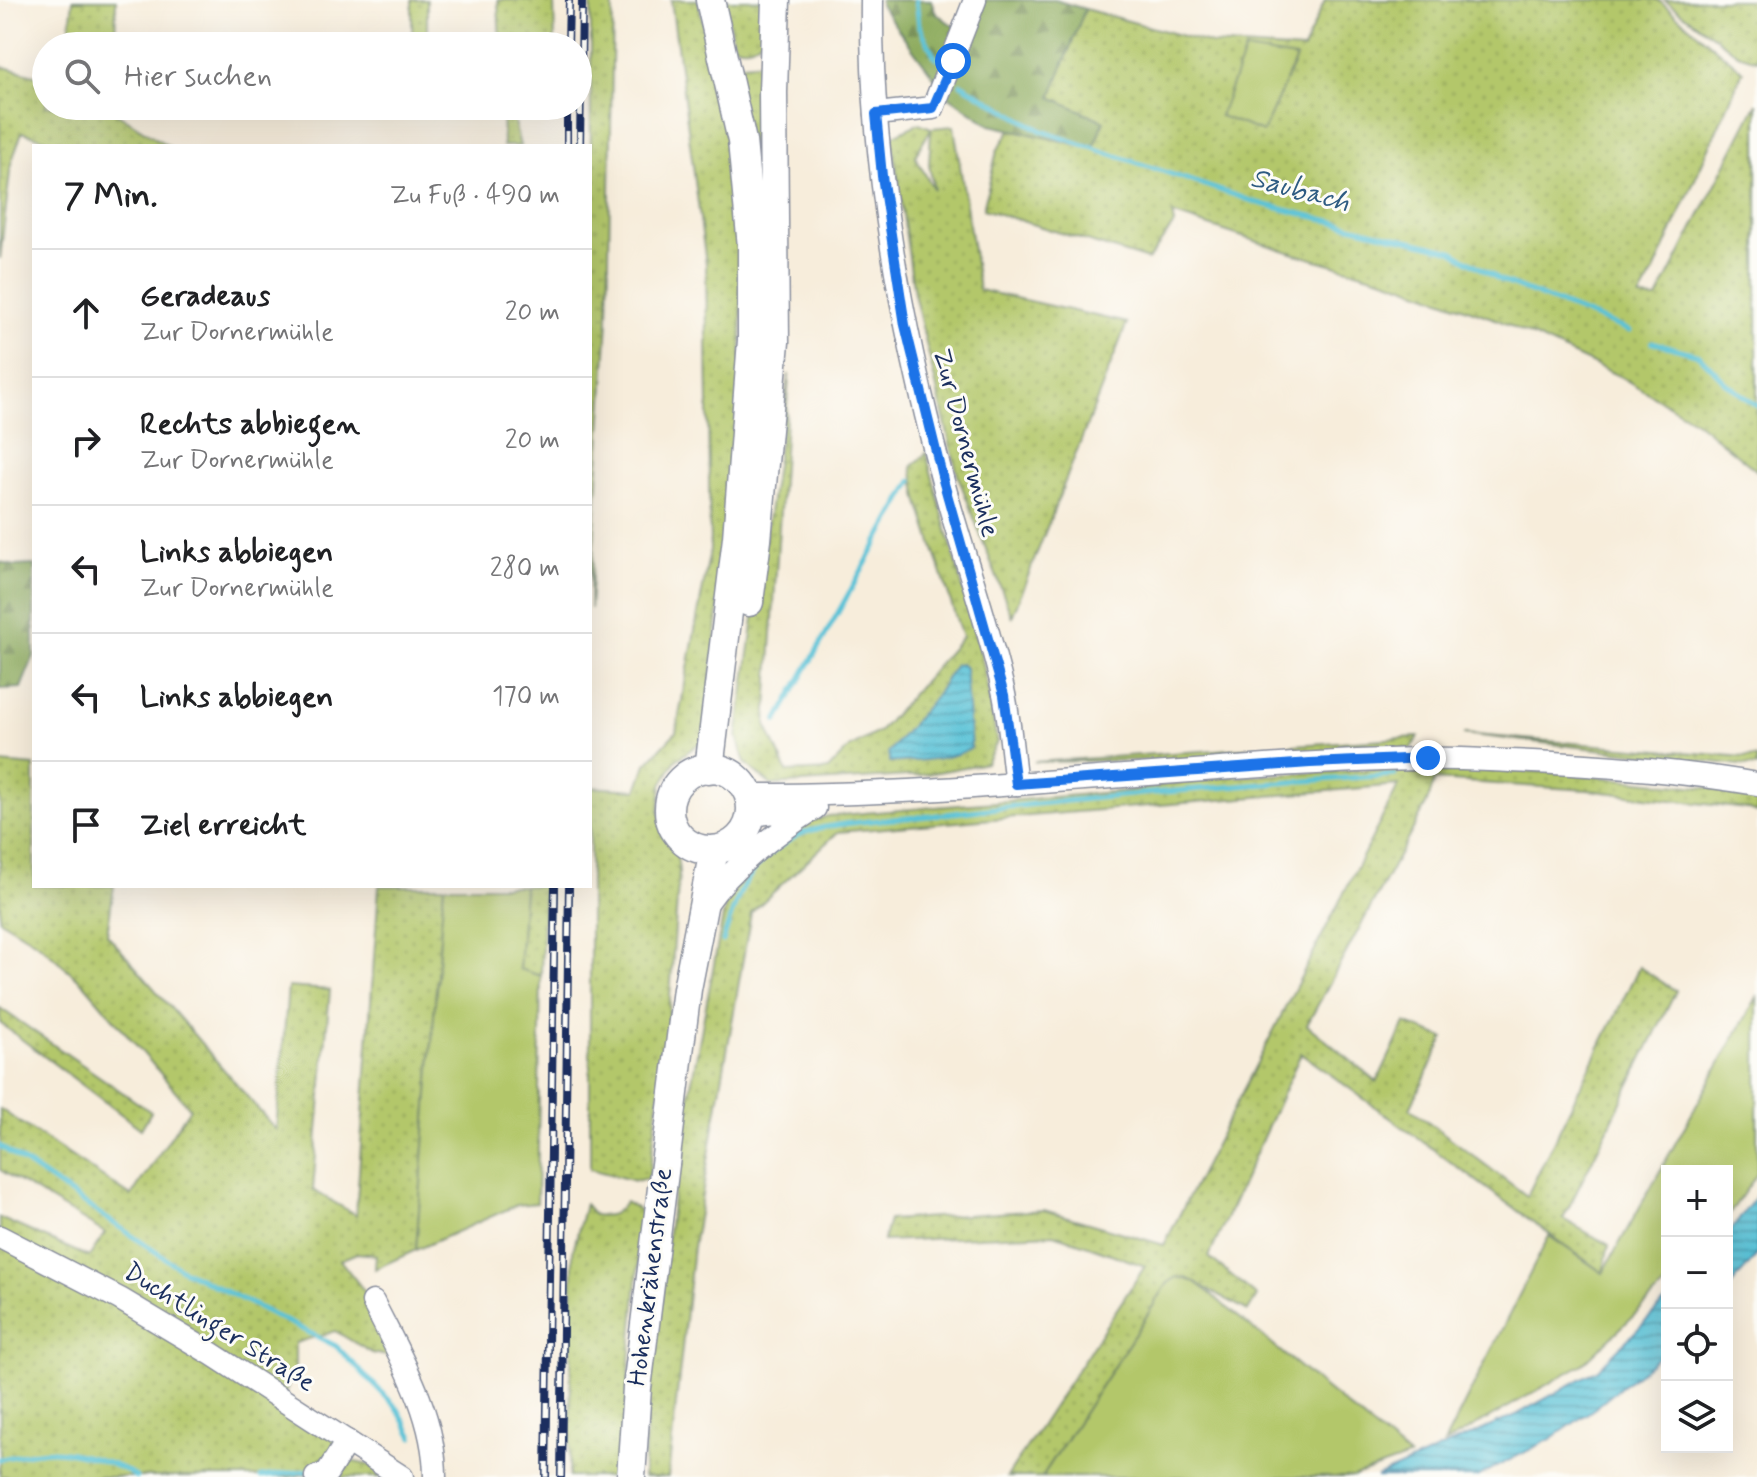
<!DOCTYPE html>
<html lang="de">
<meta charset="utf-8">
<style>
body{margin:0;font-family:Mynerve,sans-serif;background:#f6f6f6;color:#202124}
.controls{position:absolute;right:24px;bottom:24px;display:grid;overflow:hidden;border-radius:0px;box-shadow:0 8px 32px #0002}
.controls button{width:72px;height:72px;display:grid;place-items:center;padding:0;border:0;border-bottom:2px solid #e0e0e0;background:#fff;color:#202124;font:40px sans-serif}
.stop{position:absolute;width:24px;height:24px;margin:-18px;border:6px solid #1a73e8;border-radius:50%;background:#fff}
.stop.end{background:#1a73e8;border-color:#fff;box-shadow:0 2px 8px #0008}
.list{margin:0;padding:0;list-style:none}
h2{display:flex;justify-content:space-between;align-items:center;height:104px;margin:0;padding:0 32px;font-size:34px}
h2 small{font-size:26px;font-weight:400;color:#757577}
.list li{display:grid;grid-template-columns:52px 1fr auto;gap:24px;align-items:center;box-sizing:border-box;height:128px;padding:0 32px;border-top:2px solid #e0e0e0}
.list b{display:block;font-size:30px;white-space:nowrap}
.list p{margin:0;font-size:26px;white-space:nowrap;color:#757577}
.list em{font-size:26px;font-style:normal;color:#757577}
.icon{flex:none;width:44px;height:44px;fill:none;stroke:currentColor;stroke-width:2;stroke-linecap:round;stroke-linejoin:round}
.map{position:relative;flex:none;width:1757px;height:1477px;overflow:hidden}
.search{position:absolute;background:#fff;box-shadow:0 8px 32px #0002;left:32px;top:32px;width:560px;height:88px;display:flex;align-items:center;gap:20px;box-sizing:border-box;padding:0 28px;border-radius:44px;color:#757577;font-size:30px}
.panel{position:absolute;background:#fff;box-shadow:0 8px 32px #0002;left:32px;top:144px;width:560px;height:744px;border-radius:0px}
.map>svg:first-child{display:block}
</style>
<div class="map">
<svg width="1757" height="1477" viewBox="0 0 1757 1477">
<defs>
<pattern id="grass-dots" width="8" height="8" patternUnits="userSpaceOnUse" patternTransform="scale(2)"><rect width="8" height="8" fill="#b3c76b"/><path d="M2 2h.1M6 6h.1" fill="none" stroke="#99ab5f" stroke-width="1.8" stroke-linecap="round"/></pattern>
<pattern id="forest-firs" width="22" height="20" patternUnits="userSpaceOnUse" patternTransform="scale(2)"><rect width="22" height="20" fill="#8eac5f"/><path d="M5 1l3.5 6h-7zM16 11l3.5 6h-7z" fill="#738c52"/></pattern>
<pattern id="water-rules" width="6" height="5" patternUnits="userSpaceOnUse" patternTransform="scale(2)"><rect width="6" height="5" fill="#5ac2d7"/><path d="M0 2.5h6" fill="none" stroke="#4a9eb2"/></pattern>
</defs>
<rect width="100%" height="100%" fill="#fdfcf7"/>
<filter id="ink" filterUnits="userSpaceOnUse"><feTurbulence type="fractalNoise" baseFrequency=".0125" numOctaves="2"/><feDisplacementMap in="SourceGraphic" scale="16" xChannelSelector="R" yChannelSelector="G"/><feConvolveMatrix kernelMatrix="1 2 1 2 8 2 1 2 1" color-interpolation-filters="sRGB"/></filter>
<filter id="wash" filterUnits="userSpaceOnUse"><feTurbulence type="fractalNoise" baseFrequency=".006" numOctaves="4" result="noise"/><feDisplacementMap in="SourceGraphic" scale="32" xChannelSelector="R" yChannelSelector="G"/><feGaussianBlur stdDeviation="1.8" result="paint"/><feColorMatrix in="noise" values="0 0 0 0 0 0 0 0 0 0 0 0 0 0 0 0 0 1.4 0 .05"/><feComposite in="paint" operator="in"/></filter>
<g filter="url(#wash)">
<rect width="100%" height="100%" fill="#f7eddb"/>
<g fill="url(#grass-dots)" stroke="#677b64" stroke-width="2" fill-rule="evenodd">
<path d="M 73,0 L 116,0 L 115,46 L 68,46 Z"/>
<rect x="412" y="0" width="15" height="46"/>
<path d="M 498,0 L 554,0 L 555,46 L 500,46 Z"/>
<path d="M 591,0 L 613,0 L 608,320 L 590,609 Z"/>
<path d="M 671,0 L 698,0 L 728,134 L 741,245 L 742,382 L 705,739 L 675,761 L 662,785 L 659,813 L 676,847 L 679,872 L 668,1024 L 649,1178 L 635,1181 L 590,1169 L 590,787 L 637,790 L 646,764 L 676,732 L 710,550 L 706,264 Z"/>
<path d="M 724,0 L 767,0 L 766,35 C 756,45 748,51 734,45 Z"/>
<path d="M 1325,0 L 1658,0 L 1743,71 L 1654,272 L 1639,298 L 1657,299 L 1757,103 L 1757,471 L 1694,420 L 1619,376 L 1498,320 L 1388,280 L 1295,254 L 1172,214 L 1174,224 L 1148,260 L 983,209 L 997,151 L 1085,9 L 1212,44 L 1303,50 Z"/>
<path d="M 1664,0 L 1757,0 L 1757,60 L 1738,54 Z"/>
<path d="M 763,62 L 761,221 L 734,65 Z"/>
<path d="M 0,66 L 46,78 L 46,106 L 115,106 L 115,112 L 168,146 L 67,146 L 22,132 L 11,164 L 0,259 Z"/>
<path d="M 502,106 L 513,106 L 512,114 L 520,146 L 503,146 Z"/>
<path d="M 919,123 L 931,128 L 954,126 L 979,290 L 1127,323 L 1012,617 L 958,476 L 914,294 L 892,136 ZM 931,129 L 929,165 L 934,190 L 915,156 Z"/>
<path d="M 789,374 L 766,725 L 787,772 L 828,770 L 849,748 L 880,731 L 962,637 L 918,499 L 912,467 L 926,453 L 983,663 L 997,742 L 986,763 L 922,775 L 771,785 L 745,763 L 737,737 Z"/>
<path d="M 1463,734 L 1757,758 L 1757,767 Z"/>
<path d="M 1419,737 L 1410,749 L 1220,759 L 1034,762 Z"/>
<path d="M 0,763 L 34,766 L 34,886 L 114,886 L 107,934 L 276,1130 L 288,987 L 330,990 L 313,1190 L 356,1215 L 379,886 L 444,886 L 416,1250 L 375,1269 L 376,1255 L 357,1253 L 340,1260 L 373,1302 L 403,1359 L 372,1353 L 335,1331 L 295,1343 L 295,1369 L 283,1399 L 347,1441 L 321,1459 L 351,1461 L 373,1466 L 380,1477 L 321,1477 L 317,1472 L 289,1477 L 0,1477 L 0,1218 L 89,1257 L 105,1233 L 0,1170 L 0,1109 L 131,1196 L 190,1108 L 84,984 L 39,944 L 0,920 Z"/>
<path d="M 1403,768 L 1551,772 L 1757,793 L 1757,813 L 1747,809 L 1587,790 L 1435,780 L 1426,805 L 1307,1025 L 1377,1082 L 1405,1023 L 1444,1038 L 1410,1108 L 1527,1196 L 1639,967 L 1676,991 L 1563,1219 L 1609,1245 L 1603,1273 L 1301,1053 L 1209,1257 L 1257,1296 L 1248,1311 L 1185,1277 L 1168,1283 L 1042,1477 L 1007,1477 L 1145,1266 L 1054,1234 L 883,1241 L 889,1220 L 1044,1210 L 1164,1245 L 1399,785 L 838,832 L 751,913 L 693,1247 L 668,1477 L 643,1477 L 651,1346 L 685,1117 L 727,895 L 746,867 L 803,824 L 828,816 L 1125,791 L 1213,778 Z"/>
<path d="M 524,886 L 544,886 L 541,976 L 519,970 Z"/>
<path d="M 0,1008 L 151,1112 L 141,1129 L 0,1023 Z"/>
<path d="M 625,1202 L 643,1212 L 620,1477 L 569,1477 L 573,1251 L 585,1204 L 594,1215 C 611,1217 615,1215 625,1202 Z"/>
</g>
<g fill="url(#forest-firs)" stroke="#546e5e" stroke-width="2">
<path d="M 880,0 L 931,0 L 936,13 L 963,33 L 975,0 L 1055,0 L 1085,9 L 1051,97 L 1104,121 L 1093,148 L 990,125 L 948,96 L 880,5 Z"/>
<path d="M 0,562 L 15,566 L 34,565 L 34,656 L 21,688 L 0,689 Z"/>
</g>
<g fill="#b3c76b" stroke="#677b64" stroke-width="2">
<path d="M 1245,50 L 1296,58 L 1263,132 L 1220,116 Z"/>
<path d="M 444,886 L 524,886 L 519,969 L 541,976 L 537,1203 L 517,1205 L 416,1250 Z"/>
<path d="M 1757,997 L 1757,1174 L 1730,1213 L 1727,1217 L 1727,1171 L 1667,1171 L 1667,1284 L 1583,1364 L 1444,1444 L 1549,1236 L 1603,1273 Z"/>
<path d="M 1177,1277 L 1196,1282 L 1409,1457 L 1352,1477 L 1042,1477 L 1168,1283 Z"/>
</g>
<g fill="url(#water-rules)" stroke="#3a789a" stroke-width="2">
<path d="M 961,664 L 965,668 L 971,748 C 949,761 915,760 890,763 L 888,753 L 891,749 L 937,694 L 955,665 Z"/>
<path d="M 1757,1195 L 1757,1255 L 1727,1291 L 1727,1235 Z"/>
<path d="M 1667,1300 L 1667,1350 L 1595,1408 L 1551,1439 L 1476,1477 L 1377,1477 L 1516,1415 L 1598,1369 Z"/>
</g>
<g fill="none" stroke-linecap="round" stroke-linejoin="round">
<g stroke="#5ac2d7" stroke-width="5">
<path d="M 916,0 L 919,25 L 936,59"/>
<path d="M 961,84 L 1042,131 L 1258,203 L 1452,251 L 1502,281 L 1630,331"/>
<path d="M 1652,342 L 1699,355 L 1725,382 L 1757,406"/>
<path d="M 777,721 L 912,481"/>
<path d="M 723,941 C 738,892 748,862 797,836 C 823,822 897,819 929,816 C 1084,797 1239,785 1395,775"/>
<path d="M 0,1146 L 181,1269 L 336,1346 L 398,1409 L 413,1437"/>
<path d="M 0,1459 C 17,1456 34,1451 51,1451 C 71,1450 120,1464 136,1477"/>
<path d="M 261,1477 L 306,1471"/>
</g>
</g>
</g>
<g filter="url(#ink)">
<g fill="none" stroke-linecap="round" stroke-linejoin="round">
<defs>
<g id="minor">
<path d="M 872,0 C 870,162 901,323 942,478 C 961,550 988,621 1004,694 C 1010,723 1012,754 1016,784"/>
<path d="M 876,114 L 933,108 L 975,0"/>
<path d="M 749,795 C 975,796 1199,763 1425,759 C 1454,758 1482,760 1510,761 C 1593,764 1676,770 1757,784"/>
<path d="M 751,815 L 810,808"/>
<path d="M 706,904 C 733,865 775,834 815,808"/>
<path d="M 0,1237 L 120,1299 L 212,1354 L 402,1477"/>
<path d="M 373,1302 C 400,1356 435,1414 435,1477"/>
<path d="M 316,1477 L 327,1473 L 347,1441"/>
</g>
<g id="major">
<path d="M 749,602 L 757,540 L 775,342 L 773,92 L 776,0"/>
<circle cx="710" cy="809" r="41"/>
<path d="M 709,769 L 737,538 L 752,340 L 752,247 L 742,141 L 710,0"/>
<path d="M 631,1477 L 637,1388 L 687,989 L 714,850"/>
</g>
</defs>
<use href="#minor" stroke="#898e9c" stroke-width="25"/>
<use href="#major" stroke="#898e9c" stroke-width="31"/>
<use href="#minor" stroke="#fff" stroke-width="22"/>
<use href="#major" stroke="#fff" stroke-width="28"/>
<defs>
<g id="rail">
<path d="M 568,46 L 569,0"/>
<path d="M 567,146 L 567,106"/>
<path d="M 580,146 L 582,0"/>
<path d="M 546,1477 L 555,886"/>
<path d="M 561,1477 L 569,886"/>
</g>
</defs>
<use href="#rail" stroke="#1b2f5e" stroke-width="8"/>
<use href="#rail" stroke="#fdfcf7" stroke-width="5" stroke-dasharray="15" stroke-linecap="butt"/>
</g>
</g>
<g fill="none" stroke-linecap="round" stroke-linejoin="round" filter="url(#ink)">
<path stroke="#1a73e8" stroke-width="10" d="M 953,61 L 933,108 L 876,114 L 882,176 L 905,325 L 943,480 L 1004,695 L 1016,784 L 1310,763 L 1428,758"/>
</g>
<g text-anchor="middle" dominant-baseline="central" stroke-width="6" stroke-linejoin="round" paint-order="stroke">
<g font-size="26" fill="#1b2f5e" stroke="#fdfcf7">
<text transform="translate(965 443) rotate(75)">Zur Dornermühle</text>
<text transform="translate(651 1277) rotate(-83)">Hohenkrähenstraße</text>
<text transform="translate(219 1328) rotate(32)">Duchtlinger Straße</text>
</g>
<g font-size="28" font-style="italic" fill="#2e5b82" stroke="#fdfcf7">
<text transform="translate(1300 191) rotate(15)">Saubach</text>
</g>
</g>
</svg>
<div class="controls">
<button>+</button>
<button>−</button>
<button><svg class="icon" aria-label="locate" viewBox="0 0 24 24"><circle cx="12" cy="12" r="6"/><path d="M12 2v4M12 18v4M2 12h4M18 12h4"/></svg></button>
<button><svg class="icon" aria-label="layers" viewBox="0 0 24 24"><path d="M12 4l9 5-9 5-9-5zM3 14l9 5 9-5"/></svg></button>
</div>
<div class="stop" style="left:953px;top:61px"></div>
<div class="stop end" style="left:1428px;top:758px"></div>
<div class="search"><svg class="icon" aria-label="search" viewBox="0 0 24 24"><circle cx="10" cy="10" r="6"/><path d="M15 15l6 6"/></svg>Hier suchen</div>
<section class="panel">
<h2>7 Min.<small>Zu Fuß · 490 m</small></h2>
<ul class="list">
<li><svg class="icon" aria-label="ahead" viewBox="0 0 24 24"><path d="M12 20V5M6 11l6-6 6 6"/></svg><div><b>Geradeaus</b><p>Zur Dornermühle</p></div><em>20 m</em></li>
<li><svg class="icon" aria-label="right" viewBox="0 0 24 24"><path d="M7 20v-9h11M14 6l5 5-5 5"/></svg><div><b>Rechts abbiegen</b><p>Zur Dornermühle</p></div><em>20 m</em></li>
<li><svg class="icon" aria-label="left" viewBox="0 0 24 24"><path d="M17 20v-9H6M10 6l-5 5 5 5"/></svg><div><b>Links abbiegen</b><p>Zur Dornermühle</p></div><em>280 m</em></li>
<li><svg class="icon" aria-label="left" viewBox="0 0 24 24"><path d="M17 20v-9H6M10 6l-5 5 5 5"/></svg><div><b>Links abbiegen</b></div><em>170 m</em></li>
<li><svg class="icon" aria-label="arrive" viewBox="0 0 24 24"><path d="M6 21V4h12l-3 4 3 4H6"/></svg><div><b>Ziel erreicht</b></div></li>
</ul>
</section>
</div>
